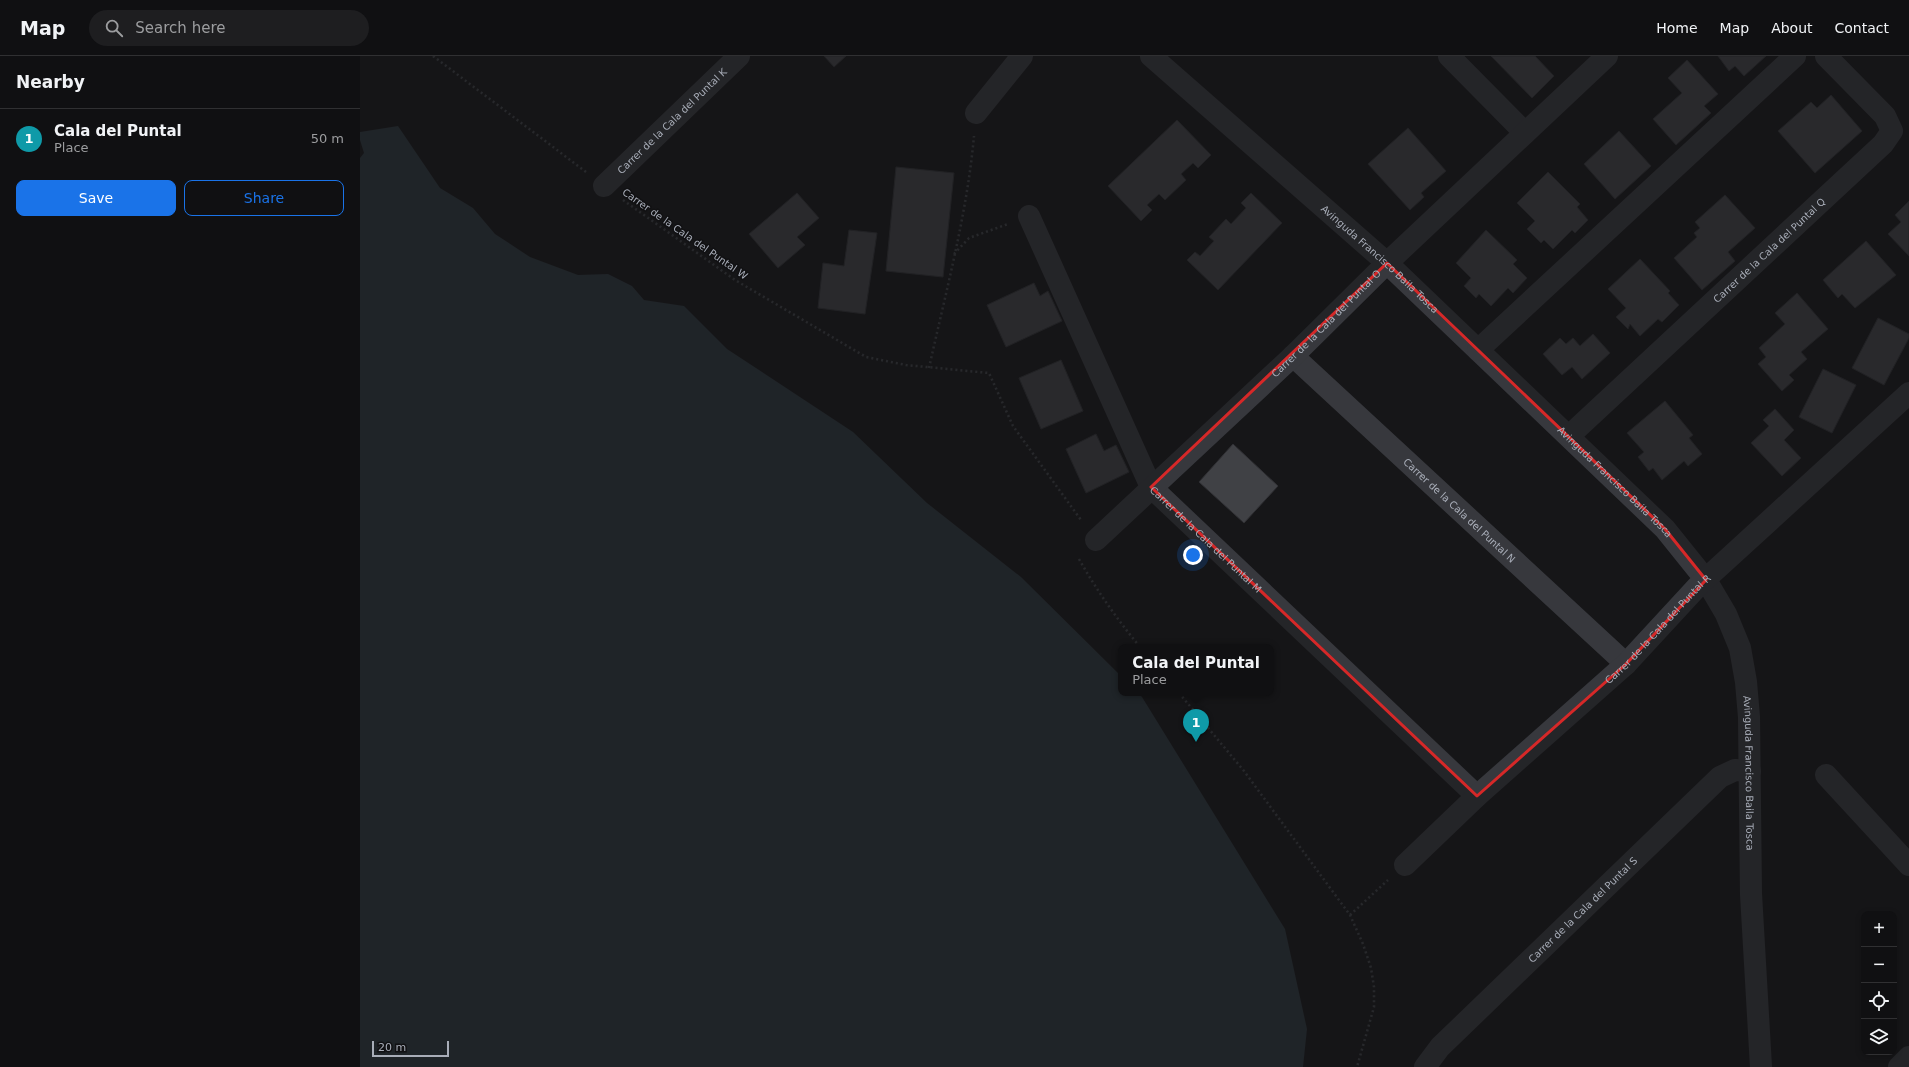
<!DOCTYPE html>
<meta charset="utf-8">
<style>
body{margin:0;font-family:"DejaVu Sans",sans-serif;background:#1e1e20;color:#f1f3f6}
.controls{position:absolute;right:12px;bottom:12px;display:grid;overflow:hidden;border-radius:8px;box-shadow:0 2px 6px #0003}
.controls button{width:36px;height:36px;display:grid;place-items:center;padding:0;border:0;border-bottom:1px solid #303032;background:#101012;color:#f1f3f6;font:20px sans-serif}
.scale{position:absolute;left:12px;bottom:10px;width:77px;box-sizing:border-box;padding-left:4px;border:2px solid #a8adb8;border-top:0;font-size:11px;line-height:14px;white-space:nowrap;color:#a8adb8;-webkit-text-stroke:3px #111113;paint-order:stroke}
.you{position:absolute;left:833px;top:499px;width:14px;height:14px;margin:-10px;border:3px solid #fff;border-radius:50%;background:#1a73e8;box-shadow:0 0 0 6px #1a73e833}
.badge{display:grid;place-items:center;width:26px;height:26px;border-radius:50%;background:#1a73e8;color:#fff;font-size:13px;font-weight:700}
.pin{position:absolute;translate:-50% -33px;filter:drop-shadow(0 1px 2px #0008)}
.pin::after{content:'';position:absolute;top:21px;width:14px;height:12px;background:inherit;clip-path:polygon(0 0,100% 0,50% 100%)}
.popup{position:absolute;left:758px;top:588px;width:156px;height:52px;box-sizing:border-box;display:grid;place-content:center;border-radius:8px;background:#101012;filter:drop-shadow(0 1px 3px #0005);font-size:13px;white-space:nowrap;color:#9c9d9f}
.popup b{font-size:15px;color:#f1f3f6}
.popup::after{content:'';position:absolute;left:50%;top:100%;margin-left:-8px;border:8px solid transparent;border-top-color:#101012}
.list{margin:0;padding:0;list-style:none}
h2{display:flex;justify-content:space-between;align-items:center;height:52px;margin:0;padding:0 16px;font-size:17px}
h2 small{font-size:13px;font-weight:400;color:#9c9d9f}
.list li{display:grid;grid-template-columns:26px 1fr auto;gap:12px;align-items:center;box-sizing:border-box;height:60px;padding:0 16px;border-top:1px solid #303032}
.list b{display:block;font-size:15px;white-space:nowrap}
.list p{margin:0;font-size:13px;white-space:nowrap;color:#9c9d9f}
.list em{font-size:13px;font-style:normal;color:#9c9d9f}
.actions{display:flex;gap:8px;padding:12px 16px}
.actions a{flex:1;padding:9px 0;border:1px solid #1a73e8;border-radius:8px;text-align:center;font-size:14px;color:#1a73e8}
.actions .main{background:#1a73e8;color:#fff}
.icon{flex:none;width:22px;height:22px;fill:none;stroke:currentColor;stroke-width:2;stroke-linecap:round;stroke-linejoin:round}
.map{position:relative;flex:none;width:1549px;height:1011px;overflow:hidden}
header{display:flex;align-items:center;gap:24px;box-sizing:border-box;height:56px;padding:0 20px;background:#101012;border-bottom:1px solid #303032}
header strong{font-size:19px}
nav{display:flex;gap:22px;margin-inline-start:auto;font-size:14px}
.search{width:280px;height:36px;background:#1e1e20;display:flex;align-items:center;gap:10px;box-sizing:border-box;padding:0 14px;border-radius:22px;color:#9c9d9f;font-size:15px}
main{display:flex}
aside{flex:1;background:#101012}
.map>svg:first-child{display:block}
</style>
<header>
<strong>Map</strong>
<div class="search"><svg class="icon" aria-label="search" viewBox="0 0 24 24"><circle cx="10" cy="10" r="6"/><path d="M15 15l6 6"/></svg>Search here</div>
<nav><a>Home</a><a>Map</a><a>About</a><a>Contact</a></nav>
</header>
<main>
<aside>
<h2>Nearby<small></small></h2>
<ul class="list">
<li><span class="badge" style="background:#0f9aa8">1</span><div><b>Cala del Puntal</b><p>Place</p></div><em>50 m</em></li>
</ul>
<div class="actions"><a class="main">Save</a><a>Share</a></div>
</aside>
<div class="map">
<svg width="1549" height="1011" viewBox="0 0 1549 1011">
<rect width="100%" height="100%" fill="#161618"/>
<path fill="#2c353c" d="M 38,70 L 80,132 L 113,152 L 135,178 L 170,201 L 218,219 L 248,218 L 272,230 L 284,244 L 324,250 L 367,293 L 493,376 L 567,447 L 661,521 L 761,620 L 761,637 L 778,637 L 782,641 L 925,873 L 947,973 L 943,1011 L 0,1011 L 0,102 L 4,97 L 0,84 L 0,76 Z"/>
<g fill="#404145" stroke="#303034">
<path d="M 464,0 L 486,0 L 474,11 Z"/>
<path d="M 1131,0 L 1175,0 L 1194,20 L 1172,42 Z"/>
<path d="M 1358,0 L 1406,0 L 1384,20 L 1375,10 L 1369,15 Z"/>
<path d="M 1327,4 L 1358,38 L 1344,50 L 1351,57 L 1316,89 L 1293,63 L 1322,37 L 1308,22 Z"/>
<path d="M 1471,39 L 1502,75 L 1455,117 L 1418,75 L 1451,46 L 1457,52 Z"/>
<path d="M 817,64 L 851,99 L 838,112 L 833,107 L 821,118 L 826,124 L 805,144 L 799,138 L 787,149 L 792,154 L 781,165 L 748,130 Z"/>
<path d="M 1048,72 L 1086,115 L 1061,137 L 1064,141 L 1050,154 L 1008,108 Z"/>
<path d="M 1259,75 L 1291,110 L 1255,143 L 1224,108 Z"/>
<path d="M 536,111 L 594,117 L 583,221 L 526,215 Z"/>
<path d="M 1188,116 L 1220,148 L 1217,151 L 1228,164 L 1215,177 L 1212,174 L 1193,193 L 1184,184 L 1181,187 L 1167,173 L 1175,165 L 1157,147 Z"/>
<path d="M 437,137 L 459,162 L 437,181 L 445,189 L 418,212 L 389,178 Z"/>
<path d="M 891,137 L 922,167 L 858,234 L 827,204 L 835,196 L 840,200 L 854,185 L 849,181 L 866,163 L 871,168 L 886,152 L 881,147 Z"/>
<path d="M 1365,139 L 1395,172 L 1368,196 L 1375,205 L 1342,234 L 1314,202 L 1337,181 L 1334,177 L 1340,172 L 1335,166 Z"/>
<path d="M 1549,145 L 1549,200 L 1528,178 L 1541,166 L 1535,159 Z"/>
<path d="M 489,174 L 517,177 L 505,258 L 458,252 L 463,207 L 484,210 Z"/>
<path d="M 1126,174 L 1157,204 L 1153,208 L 1167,222 L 1153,237 L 1148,232 L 1131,250 L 1119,238 L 1116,242 L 1104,230 L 1111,222 L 1096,207 Z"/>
<path d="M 1506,185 L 1536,219 L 1495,252 L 1482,238 L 1478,242 L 1463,224 Z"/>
<path d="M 1280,203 L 1310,235 L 1308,237 L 1319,249 L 1302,266 L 1298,263 L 1280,280 L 1270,268 L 1268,273 L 1256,261 L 1266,252 L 1248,233 Z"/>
<path d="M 674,227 L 680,240 L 688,235 L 702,265 L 646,291 L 627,249 Z"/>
<path d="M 1437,237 L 1468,273 L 1441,296 L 1447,303 L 1429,319 L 1434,324 L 1422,335 L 1398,308 L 1406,301 L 1399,292 L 1425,268 L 1415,257 Z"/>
<path d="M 1518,262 L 1549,278 L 1549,282 L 1524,329 L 1492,312 Z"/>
<path d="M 1233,278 L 1250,297 L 1222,323 L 1212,311 L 1202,319 L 1183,298 L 1200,282 L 1206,288 L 1213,282 L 1220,290 Z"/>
<path d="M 701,304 L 723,355 L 681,373 L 659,322 Z"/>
<path d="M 1463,313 L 1496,329 L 1472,377 L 1439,361 Z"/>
<path d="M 1305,345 L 1333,379 L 1329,382 L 1342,398 L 1328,410 L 1324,405 L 1302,424 L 1293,412 L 1289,415 L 1278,401 L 1284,396 L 1267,377 Z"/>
<path d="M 1415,353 L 1434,374 L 1424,384 L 1441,402 L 1422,420 L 1391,387 L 1409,370 L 1403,364 Z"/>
<path d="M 736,378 L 744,395 L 756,389 L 769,416 L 726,437 L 706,393 Z"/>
<path d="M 873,388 L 918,430 L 884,467 L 839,426 Z"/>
</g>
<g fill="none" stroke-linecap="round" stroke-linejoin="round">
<g stroke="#3d3f44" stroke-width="2.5" stroke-dasharray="2 3" stroke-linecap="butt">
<path d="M 73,0 L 226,116"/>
<path d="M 263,144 L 375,224 L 506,301 L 546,309 L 629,317 L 653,370 L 721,464"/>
<path d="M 594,198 L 609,182 L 648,168"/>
<path d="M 569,312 C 586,235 607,158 614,80"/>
<path d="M 719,503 C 737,535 757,563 780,591"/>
<path d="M 819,637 L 884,715 L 990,859 L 1003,888 L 1011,912 L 1014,931 L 1014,951 L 997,1011"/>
<path d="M 990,859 L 1028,824"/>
</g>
<g stroke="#37383d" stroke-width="22">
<path id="s1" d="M 791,0 L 1027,207 L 1305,473 L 1346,524 L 1366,558 L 1380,592 L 1386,626 L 1389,661 L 1391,838 L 1401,1011"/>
<path d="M 1089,0 L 1165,77"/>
<path d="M 616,57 L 662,0"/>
<path id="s2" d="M 244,130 L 379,0"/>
<path id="s3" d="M 669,160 L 791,431 L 1117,740"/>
<path d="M 1118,294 L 1435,0"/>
<path id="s4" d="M 933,300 L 1266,608"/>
<path id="s5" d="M 1209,380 L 1523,88 L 1532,75 L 1525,60 L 1466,0"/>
<path id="s6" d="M 736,484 L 933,300 L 1027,207 L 1247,0"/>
<path d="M 1466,719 L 1549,809"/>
<path id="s7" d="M 1045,809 L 1117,740 L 1266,608 L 1338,530 L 1549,337"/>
<path id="s8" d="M 1065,1011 L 1080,991 L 1360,721 L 1375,714 L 1390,715"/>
<path d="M 1539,1011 L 1549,1001"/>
</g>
</g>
<path d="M0 0H1549V1011H0ZM 1027,207 L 1305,473 L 1346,524 L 1266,608 L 1117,740 L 791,431 Z" fill="#161618" fill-opacity=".55" fill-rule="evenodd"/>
<path fill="none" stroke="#d62828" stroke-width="3" stroke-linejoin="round" d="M 1027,207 L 1305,473 L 1346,524 L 1266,608 L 1117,740 L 791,431 Z"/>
<g text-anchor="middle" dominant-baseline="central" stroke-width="3" stroke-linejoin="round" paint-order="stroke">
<g font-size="10" fill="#a8adb8" stroke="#111113">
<text stroke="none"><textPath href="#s2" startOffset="94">Carrer de la Cala del Puntal K</textPath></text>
<text transform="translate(325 178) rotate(35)">Carrer de la Cala del Puntal W</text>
<text stroke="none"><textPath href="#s5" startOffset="273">Carrer de la Cala del Puntal Q</textPath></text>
<text stroke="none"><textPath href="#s1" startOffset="306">Avinguda Francisco Baila Tosca</textPath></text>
<text stroke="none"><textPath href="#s6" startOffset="316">Carrer de la Cala del Puntal O</textPath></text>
<text stroke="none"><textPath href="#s1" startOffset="630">Avinguda Francisco Baila Tosca</textPath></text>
<text stroke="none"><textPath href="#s4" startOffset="227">Carrer de la Cala del Puntal N</textPath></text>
<text stroke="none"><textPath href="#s3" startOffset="373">Carrer de la Cala del Puntal M</textPath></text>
<text stroke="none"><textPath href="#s7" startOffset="346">Carrer de la Cala del Puntal R</textPath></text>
<text stroke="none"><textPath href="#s1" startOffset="966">Avinguda Francisco Baila Tosca</textPath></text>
<text stroke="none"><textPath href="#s8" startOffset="223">Carrer de la Cala del Puntal S</textPath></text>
</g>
</g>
</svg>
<div class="controls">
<button>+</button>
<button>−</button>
<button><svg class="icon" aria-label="locate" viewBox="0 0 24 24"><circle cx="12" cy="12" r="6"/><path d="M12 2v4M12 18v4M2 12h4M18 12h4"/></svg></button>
<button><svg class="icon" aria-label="layers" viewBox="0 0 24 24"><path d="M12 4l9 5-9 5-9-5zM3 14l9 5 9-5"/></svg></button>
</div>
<div class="scale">20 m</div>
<div class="you"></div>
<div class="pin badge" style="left:836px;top:686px;background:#0f9aa8">1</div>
<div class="popup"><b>Cala del Puntal</b>Place</div>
</div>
</main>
